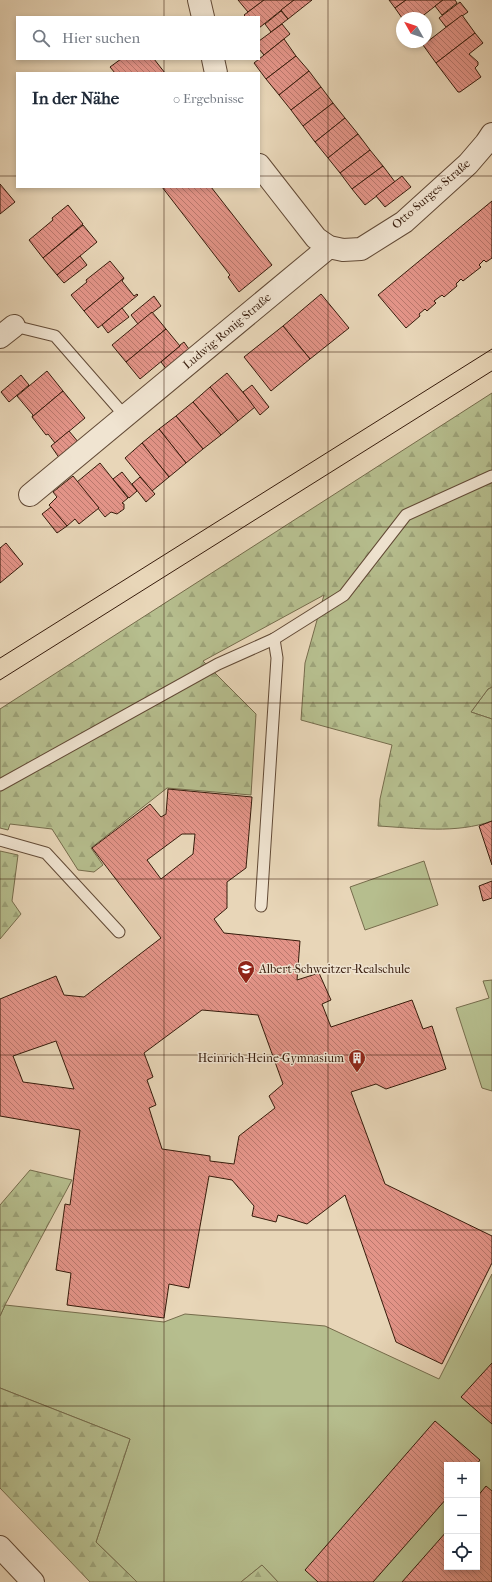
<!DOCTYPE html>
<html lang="de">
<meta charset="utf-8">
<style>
body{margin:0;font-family:"IM FELL French Canon",serif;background:#f2f2f3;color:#1f2937}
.controls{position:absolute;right:12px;bottom:12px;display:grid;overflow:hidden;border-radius:0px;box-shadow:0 2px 6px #0003}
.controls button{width:36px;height:36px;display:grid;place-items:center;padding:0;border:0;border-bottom:1px solid #e0e1e3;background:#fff;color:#1f2937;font:20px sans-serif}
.compass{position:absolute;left:396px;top:12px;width:36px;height:36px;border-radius:50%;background:#fff;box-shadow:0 2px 6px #0003;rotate:310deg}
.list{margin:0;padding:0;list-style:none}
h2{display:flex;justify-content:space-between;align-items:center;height:52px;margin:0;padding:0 16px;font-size:17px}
h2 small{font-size:13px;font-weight:400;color:#747a83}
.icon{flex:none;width:22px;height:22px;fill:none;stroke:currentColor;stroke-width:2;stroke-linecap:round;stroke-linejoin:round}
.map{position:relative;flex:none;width:492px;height:1582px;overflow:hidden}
.search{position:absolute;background:#fff;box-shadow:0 2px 6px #0003;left:16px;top:16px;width:244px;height:44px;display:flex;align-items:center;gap:10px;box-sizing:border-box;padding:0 14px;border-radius:0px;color:#747a83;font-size:15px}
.panel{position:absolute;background:#fff;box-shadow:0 2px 6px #0003;left:16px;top:72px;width:244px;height:116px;border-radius:0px}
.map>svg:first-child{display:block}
</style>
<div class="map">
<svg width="492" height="1582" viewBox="0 0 492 1582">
<defs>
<pattern id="forest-firs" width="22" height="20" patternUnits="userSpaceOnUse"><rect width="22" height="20" fill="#b6be8e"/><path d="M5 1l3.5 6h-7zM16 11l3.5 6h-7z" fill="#9da379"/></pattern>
<pattern id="building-back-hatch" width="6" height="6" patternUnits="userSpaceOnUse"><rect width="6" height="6" fill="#e39488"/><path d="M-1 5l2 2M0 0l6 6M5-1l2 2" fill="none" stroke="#b9786d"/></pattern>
</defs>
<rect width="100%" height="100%" fill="#e8d6b8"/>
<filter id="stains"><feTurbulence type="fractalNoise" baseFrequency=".005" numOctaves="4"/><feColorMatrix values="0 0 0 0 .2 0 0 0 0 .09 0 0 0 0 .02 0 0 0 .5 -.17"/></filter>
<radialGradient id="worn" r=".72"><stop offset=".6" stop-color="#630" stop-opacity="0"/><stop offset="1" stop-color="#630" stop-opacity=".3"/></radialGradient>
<g fill="#b6be8e" stroke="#766c4c" fill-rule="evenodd">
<path d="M 492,687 L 492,719 L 471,712 L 488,689 Z"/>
<path d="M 424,861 L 438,905 L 365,930 L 350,887 Z"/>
<path d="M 492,980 L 492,1091 L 482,1088 L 456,1008 L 489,998 L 483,981 Z"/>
<path d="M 492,1274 L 492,1582 L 278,1582 L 262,1565 L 241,1582 L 137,1582 L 96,1542 L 130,1439 L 0,1388 L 0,1316 L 5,1305 L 164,1322 L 185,1314 L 325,1326 L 439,1379 ZM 447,1465 L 477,1465 L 477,1567 L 447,1567 Z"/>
</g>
<g fill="url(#forest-firs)" stroke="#766c4c">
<path d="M 492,393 L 492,687 L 488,689 L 471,712 L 492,719 L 492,821 C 456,834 415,828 378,826 L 380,799 L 392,745 L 301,720 L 305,663 L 324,595 L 203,661 L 256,714 L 251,795 L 167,788 L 91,848 L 103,865 L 94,872 L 78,870 L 52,829 L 10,824 L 8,830 L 0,828 L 0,709 Z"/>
<path d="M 0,851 L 18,855 L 12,901 L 21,914 L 0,939 Z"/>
<path d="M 30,1170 L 72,1180 L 5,1305 L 0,1316 L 0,1205 Z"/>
<path d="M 0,1388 L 130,1439 L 96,1542 L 137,1582 L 90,1582 L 0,1488 Z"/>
<path d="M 262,1565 L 278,1582 L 241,1582 Z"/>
</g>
<g fill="url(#building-back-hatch)" stroke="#361b0b" fill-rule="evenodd">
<path d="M 238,0 L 264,0 L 248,12 Z"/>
<path d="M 264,0 L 294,0 L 259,28 L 259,17 L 246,17 L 244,15 Z"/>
<path d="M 294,0 L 312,0 L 288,19 L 281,10 Z"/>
<path d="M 389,0 L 406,0 L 395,8 Z"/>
<path d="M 406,0 L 443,0 L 420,18 L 402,18 L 395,8 Z"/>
<path d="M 443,0 L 455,0 L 457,3 L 442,15 L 435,6 Z"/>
<path d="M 460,2 L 468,12 L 446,27 L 439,18 Z"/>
<path d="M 281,11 L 288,19 L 271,32 L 265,24 Z"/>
<path d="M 462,15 L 475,33 L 436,63 L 423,45 Z"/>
<path d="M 282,24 L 290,34 L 264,55 L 259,49 L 259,41 Z"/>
<path d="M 475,33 L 483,43 L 469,54 L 478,62 L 478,65 L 475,68 L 481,77 L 460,92 L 458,92 L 436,63 Z"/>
<path d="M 284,39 L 296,56 L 266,79 L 254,63 Z"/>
<path d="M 296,56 L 309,71 L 279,95 L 266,79 Z"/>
<path d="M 121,59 L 154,59 L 165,73 L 115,73 L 110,67 Z"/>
<path d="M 309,71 L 321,87 L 291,110 L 279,95 Z"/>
<path d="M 321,87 L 333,103 L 303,126 L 291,110 Z"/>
<path d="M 333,103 L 345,118 L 315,142 L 303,126 Z"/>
<path d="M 345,118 L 358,134 L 328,158 L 315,142 Z"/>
<path d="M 358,134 L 370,150 L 340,173 L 328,158 Z"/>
<path d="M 370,150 L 383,166 L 352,189 L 340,173 Z"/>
<path d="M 383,166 L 395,182 L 365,205 L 352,189 Z"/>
<path d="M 402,176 L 411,187 L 385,207 L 376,196 Z"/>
<path d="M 0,184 L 15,202 L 0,214 Z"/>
<path d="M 162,187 L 211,187 L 272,265 L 239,292 L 228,277 L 230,275 Z"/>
<path d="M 492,201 L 492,258 L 486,262 L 484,260 L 479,265 L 481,267 L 463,281 L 461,279 L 456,284 L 457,286 L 444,297 L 442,295 L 434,301 L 436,303 L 427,311 L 425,309 L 419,314 L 420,316 L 406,328 L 378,295 Z"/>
<path d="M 68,205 L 83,224 L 43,258 L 29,240 L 53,220 L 52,218 Z"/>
<path d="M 83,225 L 97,242 L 57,275 L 43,258 Z"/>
<path d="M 80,256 L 87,265 L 64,283 L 57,275 Z"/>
<path d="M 110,261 L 124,278 L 84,311 L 71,295 L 87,282 L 86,280 Z"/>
<path d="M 124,278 L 122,281 L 134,296 L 137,294 L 138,295 L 98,328 L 84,311 Z"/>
<path d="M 321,294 L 349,328 L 310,359 L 283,326 Z"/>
<path d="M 154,296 L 161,306 L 138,324 L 131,315 Z"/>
<path d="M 122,308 L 129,317 L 108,333 L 102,325 Z"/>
<path d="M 152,312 L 166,329 L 126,362 L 112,345 Z"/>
<path d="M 283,326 L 310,359 L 271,391 L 244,357 Z"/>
<path d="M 166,329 L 180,346 L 140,379 L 126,362 Z"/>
<path d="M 184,342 L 191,352 L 168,371 L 161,362 L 180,346 L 180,345 Z"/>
<path d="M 47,371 L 63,391 L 32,417 L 33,415 L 17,396 Z"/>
<path d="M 227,373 L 255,407 L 238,421 L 210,387 Z"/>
<path d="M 21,375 L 29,385 L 9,402 L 1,392 Z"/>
<path d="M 252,385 L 269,407 L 260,415 L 243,392 Z"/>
<path d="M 210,387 L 238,421 L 221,435 L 193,402 Z"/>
<path d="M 63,391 L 85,418 L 55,443 L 48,434 L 46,435 L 32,417 Z"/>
<path d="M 193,402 L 221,435 L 203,449 L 176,416 Z"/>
<path d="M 176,416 L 203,449 L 186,463 L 159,429 Z"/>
<path d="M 159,429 L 186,463 L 169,477 L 142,443 Z"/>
<path d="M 69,431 L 79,443 L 60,459 L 51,446 Z"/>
<path d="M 142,443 L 169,477 L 152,491 L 125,458 Z"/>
<path d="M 100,463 L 128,498 L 122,503 L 124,504 L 124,509 L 117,514 L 111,512 L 105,517 L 77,482 Z"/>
<path d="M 122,472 L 137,491 L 129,498 L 113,479 Z"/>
<path d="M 73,476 L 99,508 L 79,524 L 75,519 L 67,526 L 49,505 L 57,497 L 53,492 Z"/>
<path d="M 140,477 L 155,494 L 146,502 L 132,484 Z"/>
<path d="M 51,507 L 67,526 L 57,533 L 42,514 Z"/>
<path d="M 6,543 L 23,564 L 0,583 L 0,548 Z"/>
<path d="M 168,789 L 252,797 L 246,868 L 227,882 L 227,908 L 214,919 L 224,933 L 300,941 L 297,980 L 319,973 L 331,1000 L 322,1004 L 331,1027 L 412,1000 L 423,1029 L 432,1026 L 446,1069 L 386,1089 L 376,1084 L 351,1092 L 385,1184 L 492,1236 L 492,1263 L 442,1364 L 396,1342 L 345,1195 L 307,1224 L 278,1215 L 276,1222 L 252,1216 L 254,1206 L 232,1180 L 209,1176 L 189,1288 L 169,1284 L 164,1318 L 67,1305 L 71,1273 L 56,1270 L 65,1204 L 70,1205 L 80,1130 L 0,1116 L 0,999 L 56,976 L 64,995 L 84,997 L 161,938 L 92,848 L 150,804 L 161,817 L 166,814 ZM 182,834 L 195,834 L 193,854 L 161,879 L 147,860 ZM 202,1010 L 258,1015 L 283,1084 L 269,1096 L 275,1108 L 239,1136 L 234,1164 L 210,1161 L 210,1156 L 162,1149 L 149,1108 L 156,1105 L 147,1080 L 153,1077 L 144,1053 ZM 56,1041 L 74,1089 L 23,1082 L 13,1056 Z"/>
<path d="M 492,821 L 492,865 L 479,826 Z"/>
<path d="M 492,881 L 492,898 L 483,901 L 479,886 Z"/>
<path d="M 492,1363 L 492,1424 L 461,1397 Z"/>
<path d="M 435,1421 L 480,1460 L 476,1465 L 447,1465 L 447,1498 L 373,1582 L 318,1582 L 305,1570 Z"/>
<path d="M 486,1486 L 492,1491 L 492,1582 L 402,1582 L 447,1531 L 447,1567 L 477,1567 L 477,1497 Z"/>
</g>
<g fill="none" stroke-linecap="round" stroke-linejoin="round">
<defs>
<g id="service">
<path d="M 14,326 L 55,336 L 125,416"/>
<path d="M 0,785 L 218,664 L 274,639 L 344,595 L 406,515 L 492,476"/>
<path d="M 0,840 L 46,853 L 119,932"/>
<path d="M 261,906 L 277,658 L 274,639"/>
</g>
<g id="minor">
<path d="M 199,0 L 203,17"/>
<path d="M 213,59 L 216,73"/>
<path d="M 259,165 L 316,238 L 329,247 L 343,250 L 361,249 L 404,222 L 468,164 L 486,143 L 492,134"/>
<path d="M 0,337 L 14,326"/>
<path d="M 30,495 L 329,247"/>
<path d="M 0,1547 L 33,1582"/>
</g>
</defs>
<use href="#service" stroke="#624a36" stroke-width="13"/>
<use href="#minor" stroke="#624a36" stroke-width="24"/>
<use href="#service" stroke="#f0e4d1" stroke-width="11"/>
<use href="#minor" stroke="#f0e4d1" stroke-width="22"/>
<g stroke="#361b0b" stroke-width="1">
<path d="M 0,658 L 492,349"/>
<path d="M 0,680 L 492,371"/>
</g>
</g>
<path fill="none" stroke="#361b0b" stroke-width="1" stroke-opacity="0.55" d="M 164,0 L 164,17M 328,0 L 328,1582M 164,59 L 164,73M 0,176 L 17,176M 259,176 L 492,176M 164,187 L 164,1582M 0,352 L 492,352M 0,527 L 492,527M 0,703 L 492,703M 0,879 L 492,879M 0,1055 L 492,1055M 0,1230 L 492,1230M 0,1406 L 492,1406"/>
<defs>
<symbol id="school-pin" viewBox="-11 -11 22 30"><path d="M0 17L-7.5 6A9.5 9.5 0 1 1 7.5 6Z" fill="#8f2418" stroke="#f0e4d1"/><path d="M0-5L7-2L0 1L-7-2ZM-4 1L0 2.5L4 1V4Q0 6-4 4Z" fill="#fff"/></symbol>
<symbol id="building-pin" viewBox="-11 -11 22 30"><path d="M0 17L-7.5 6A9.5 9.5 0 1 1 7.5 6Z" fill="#8f2418" stroke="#f0e4d1"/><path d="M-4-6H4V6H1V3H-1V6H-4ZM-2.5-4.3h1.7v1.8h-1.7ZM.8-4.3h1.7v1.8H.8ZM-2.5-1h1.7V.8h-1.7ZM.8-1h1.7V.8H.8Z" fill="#fff"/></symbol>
</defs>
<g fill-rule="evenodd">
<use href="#school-pin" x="236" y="959" width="20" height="27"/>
<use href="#building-pin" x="347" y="1048" width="20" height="27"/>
</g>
<g text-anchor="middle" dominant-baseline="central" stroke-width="3" stroke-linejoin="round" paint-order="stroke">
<g font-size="12" fill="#361b0b" stroke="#f0e4d1">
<text transform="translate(431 194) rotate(-41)">Otto-Surges-Straße</text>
<text transform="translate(227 331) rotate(-40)">Ludwig-Ronig-Straße</text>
</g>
<g font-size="12" fill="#361b0b" stroke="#f0e4d1" text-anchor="start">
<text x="259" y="969">Albert-Schweitzer-Realschule</text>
<text x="344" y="1058" text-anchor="end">Heinrich-Heine-Gymnasium</text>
</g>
</g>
<rect width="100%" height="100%" filter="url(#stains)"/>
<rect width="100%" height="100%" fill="url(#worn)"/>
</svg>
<div class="controls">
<button>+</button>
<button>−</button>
<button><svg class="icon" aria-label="locate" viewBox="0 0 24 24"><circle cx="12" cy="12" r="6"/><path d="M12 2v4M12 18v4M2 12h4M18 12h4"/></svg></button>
</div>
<svg class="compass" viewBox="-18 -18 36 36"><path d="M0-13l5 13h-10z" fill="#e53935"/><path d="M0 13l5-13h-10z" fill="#747a83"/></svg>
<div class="search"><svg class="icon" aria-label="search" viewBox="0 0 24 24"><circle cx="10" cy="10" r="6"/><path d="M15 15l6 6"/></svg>Hier suchen</div>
<section class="panel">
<h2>In der Nähe<small>0 Ergebnisse</small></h2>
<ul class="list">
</ul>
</section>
</div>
